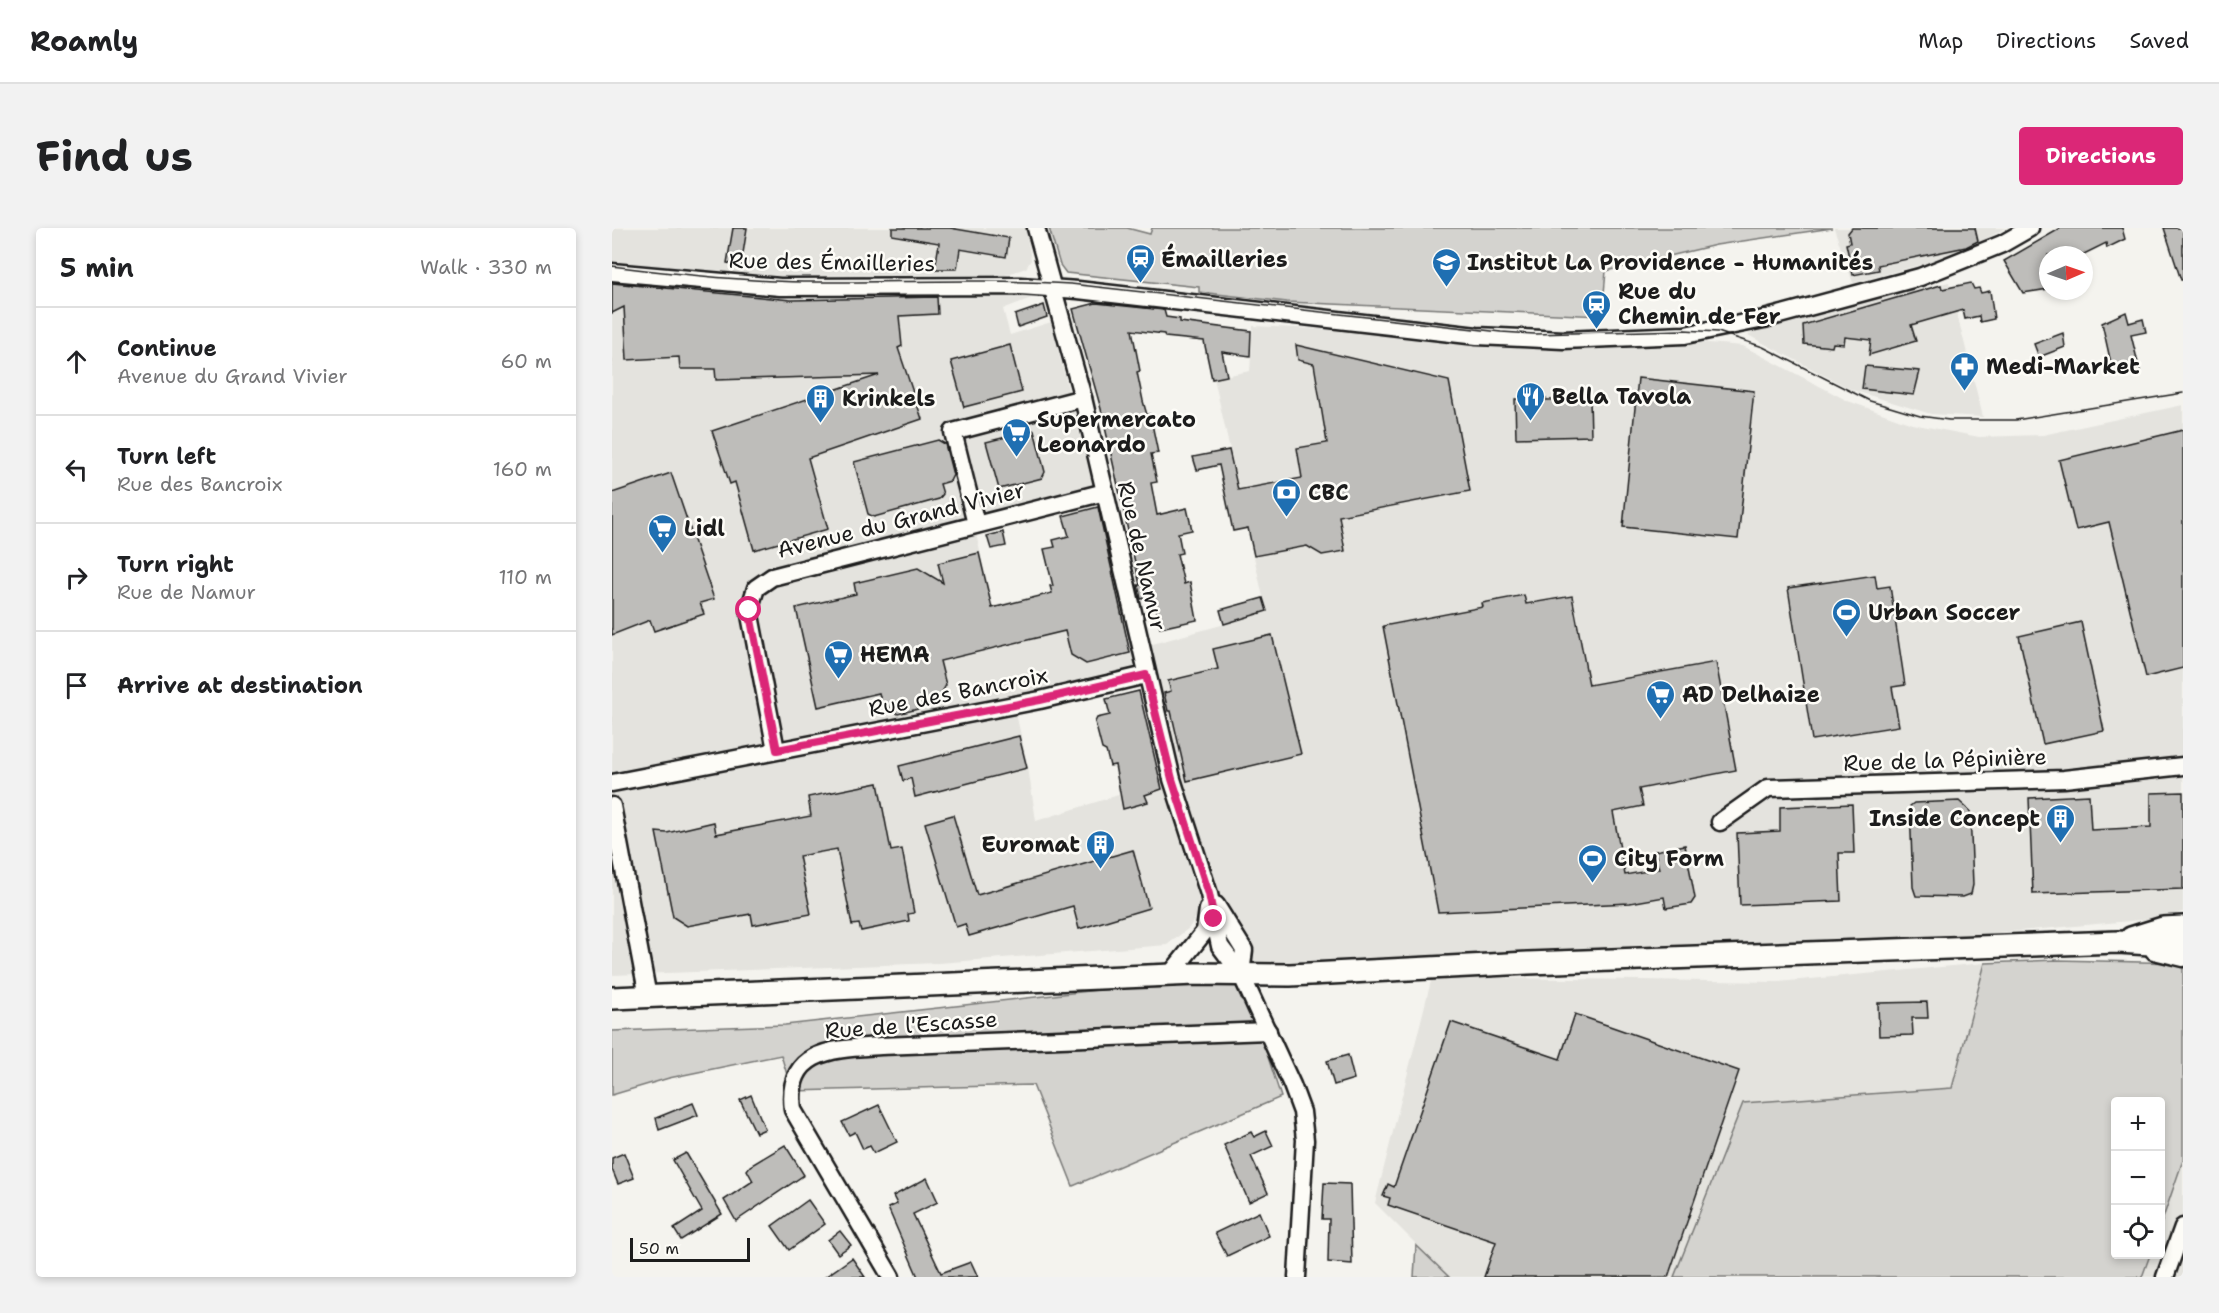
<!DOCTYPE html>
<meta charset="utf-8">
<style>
body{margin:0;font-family:"Shantell Sans",sans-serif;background:#f2f2f2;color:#202124}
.controls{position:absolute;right:18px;bottom:18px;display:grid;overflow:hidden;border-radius:6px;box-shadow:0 3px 9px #0003}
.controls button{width:54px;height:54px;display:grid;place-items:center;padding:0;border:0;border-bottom:2px solid #e0e0e0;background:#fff;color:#202124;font:30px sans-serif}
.compass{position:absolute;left:1427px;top:18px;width:54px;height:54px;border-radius:50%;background:#fff;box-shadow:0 3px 9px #0003;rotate:88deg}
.scale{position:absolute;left:18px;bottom:15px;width:120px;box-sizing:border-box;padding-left:6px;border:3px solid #1c1c1c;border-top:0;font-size:16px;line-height:21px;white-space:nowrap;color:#1c1c1c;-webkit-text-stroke:4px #fdfcf7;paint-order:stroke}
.stop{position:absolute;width:18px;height:18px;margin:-14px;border:4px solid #db2777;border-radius:50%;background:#fff}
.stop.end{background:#db2777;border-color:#fff;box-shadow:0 2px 6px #0008}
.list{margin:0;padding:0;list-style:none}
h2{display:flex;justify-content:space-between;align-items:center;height:78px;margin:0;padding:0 24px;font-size:26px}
h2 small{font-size:20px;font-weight:400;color:#757577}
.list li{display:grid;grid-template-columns:39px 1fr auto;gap:18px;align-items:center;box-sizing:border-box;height:108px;padding:0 24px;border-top:2px solid #e0e0e0}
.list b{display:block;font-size:22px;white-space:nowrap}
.list p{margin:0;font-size:20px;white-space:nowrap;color:#757577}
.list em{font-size:20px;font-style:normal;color:#757577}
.icon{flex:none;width:33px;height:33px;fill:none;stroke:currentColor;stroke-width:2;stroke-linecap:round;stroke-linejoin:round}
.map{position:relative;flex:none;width:1571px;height:1049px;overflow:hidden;border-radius:6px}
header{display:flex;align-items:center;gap:36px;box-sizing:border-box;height:84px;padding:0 30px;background:#fff;border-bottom:2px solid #e0e0e0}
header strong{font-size:28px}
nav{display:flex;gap:33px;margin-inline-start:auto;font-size:21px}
.intro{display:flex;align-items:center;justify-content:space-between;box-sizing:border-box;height:144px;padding:0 36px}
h1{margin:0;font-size:42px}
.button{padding:15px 27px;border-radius:6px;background:#db2777;color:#fff;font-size:21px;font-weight:700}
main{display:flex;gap:36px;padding:0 36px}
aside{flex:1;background:#fff;border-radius:6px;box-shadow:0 3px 9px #0003}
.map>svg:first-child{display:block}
</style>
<header>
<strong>Roamly</strong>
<nav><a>Map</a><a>Directions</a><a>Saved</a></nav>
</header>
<div class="intro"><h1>Find us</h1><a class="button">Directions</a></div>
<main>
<aside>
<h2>5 min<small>Walk · 330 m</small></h2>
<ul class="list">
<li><svg class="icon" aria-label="ahead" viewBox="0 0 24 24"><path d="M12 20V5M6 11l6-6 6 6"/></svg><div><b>Continue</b><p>Avenue du Grand Vivier</p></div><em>60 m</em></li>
<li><svg class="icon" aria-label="left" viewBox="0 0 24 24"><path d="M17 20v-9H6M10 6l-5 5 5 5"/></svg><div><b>Turn left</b><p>Rue des Bancroix</p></div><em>160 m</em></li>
<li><svg class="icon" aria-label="right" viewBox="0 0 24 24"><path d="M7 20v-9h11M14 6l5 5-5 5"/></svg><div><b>Turn right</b><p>Rue de Namur</p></div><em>110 m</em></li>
<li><svg class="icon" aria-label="arrive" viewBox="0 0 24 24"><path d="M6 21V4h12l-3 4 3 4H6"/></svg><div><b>Arrive at destination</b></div></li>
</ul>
</aside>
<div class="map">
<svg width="1571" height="1049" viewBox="0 0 1571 1049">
<rect width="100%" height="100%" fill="#f4f3ee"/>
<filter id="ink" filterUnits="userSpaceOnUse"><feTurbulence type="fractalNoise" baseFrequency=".0167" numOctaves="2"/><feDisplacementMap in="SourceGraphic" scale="12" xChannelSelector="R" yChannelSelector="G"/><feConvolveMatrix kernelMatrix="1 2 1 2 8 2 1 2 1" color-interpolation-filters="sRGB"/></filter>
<g filter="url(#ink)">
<g fill="#e4e3de" fill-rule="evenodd">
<path d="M 0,0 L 414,0 L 419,32 L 414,40 L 393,47 L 166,48 L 93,43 L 0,33 Z"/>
<path d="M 1222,0 L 1394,0 L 1344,27 L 1241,55 Z"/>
<path d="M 1337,54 L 1371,189 L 1319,186 L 1240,162 L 1136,107 L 1152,98 Z"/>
<path d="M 12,55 L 177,72 L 429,66 L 391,81 L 398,107 L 439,94 L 486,277 L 364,306 L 379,371 L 381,378 L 502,349 L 524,439 L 401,472 L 416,539 L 424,593 L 554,552 L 537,417 L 613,396 L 609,382 L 651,369 L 602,150 L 638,143 L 641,98 L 756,103 L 936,118 L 1085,114 L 1131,118 L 1236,173 L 1300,196 L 1367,209 L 1431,207 L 1571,177 L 1571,684 L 1551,690 L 1309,712 L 648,746 L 597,666 L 577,700 L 555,717 L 327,735 L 0,747 L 0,59 Z"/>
<path d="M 1445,732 L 1571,744 L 1571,1049 L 837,1049 L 763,975 L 820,749 L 1166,754 L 1373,735 ZM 1504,874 L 1548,874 L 1548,1026 L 1504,1026 Z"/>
</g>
<g fill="#d4d3cf" stroke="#787876" stroke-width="1.5">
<path d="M 437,0 L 515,0 L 538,6 L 540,0 L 1220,0 L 1104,17 L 994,43 L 990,88 L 675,74 L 587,64 L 587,59 L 454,45 L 448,37 Z"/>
<path d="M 1445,732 L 1571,735 L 1571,932 L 1549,996 L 1548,874 L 1504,874 L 1504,1026 L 1538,1027 L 1530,1049 L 1062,1049 L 1131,875 L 1340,860 L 1373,735 Z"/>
<path d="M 629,746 L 669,869 L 461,958 L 421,857 L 180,863 L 169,827 L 57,850 L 0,867 L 0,803 L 173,797 Z"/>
<path d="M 804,1017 L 837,1049 L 802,1049 Z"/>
</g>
<g fill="#bebdba" stroke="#1c1c1c" stroke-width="1.5">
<path d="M 121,0 L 135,0 L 129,38 L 115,35 Z"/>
<path d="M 280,0 L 338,0 L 397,10 L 394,29 L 348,21 L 345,41 L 323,41 L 327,15 L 280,7 Z"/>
<path d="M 1240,0 L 1363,0 L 1366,13 L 1354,19 L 1266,37 L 1267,42 L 1241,47 L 1234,16 L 1238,15 L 1236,5 Z"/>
<path d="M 1449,0 L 1510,0 L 1513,11 L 1495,20 L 1494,15 L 1470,27 L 1436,27 L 1436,61 L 1411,65 L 1392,33 Z"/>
<path d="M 1552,0 L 1571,0 L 1571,52 L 1569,52 Z"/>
<path d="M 0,55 L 179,72 L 325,69 L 326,86 L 287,88 L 290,118 L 286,120 L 310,191 L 196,230 L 216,301 L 142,322 L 123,254 L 118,256 L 100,203 L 267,147 L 104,152 L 103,141 L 68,141 L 67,129 L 15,132 L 12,79 L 0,85 Z"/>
<path d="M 1359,55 L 1362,61 L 1367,60 L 1369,65 L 1378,63 L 1382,91 L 1368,94 L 1367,88 L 1353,91 L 1351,82 L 1299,97 L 1304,113 L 1257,127 L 1259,112 L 1233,109 L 1232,116 L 1221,115 L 1220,119 L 1192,116 L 1191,97 L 1329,57 L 1330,61 Z"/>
<path d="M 484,75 L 552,82 L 554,89 L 568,91 L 568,94 L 639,103 L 638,128 L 610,124 L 615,148 L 600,151 L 592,113 L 553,109 L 552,106 L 520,102 L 528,143 L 525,144 L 531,173 L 535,187 L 538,186 L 546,225 L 539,226 L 545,254 L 539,255 L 545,287 L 575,280 L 580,302 L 566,305 L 570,325 L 565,326 L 572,356 L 578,354 L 585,392 L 548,400 L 542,368 L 529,371 L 526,357 L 528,357 L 489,181 L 461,81 Z"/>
<path d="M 432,77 L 435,89 L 406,99 L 403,87 Z"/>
<path d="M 1514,84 L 1517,95 L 1531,91 L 1534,104 L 1519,107 L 1528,143 L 1502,149 L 1490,95 Z"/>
<path d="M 1451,105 L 1453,119 L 1427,129 L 1422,116 Z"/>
<path d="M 398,117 L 410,164 L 352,179 L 339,133 Z"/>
<path d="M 684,117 L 837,153 L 858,263 L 727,288 L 733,323 L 710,327 L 695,318 L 642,328 L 636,300 L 621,303 L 607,237 L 585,242 L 581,229 L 617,222 L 626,262 L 690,250 L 685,220 L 715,215 L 702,136 L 686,132 Z"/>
<path d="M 1253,138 L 1308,143 L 1302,167 L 1250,161 Z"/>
<path d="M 1026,150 L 1142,163 L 1126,311 L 1011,299 Z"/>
<path d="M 934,170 L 934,172 L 978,171 L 979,208 L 904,210 L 903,171 Z"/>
<path d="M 422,202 L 433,244 L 430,250 L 387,261 L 374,214 Z"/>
<path d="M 1571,202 L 1571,440 L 1534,449 L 1497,294 L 1464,302 L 1447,232 Z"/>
<path d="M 326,212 L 333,216 L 341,247 L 338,253 L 328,256 L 331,266 L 327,271 L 262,289 L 256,286 L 242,234 Z"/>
<path d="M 59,245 L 102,371 L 88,375 L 92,386 L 42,403 L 38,392 L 0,407 L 0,265 Z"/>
<path d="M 486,279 L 518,425 L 474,436 L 459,427 L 453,403 L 328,433 L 334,457 L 325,473 L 326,476 L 286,486 L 269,473 L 267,465 L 206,479 L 184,380 L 244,366 L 242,355 L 306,340 L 331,355 L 326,335 L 367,325 L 380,380 L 440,365 L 438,358 L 441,358 L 432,321 L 443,319 L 441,312 L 457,308 L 451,288 Z"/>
<path d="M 391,304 L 394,318 L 379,321 L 375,308 Z"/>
<path d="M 1263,347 L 1265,360 L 1278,358 L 1293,457 L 1280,459 L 1287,498 L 1200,512 L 1176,360 Z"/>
<path d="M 912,367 L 914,376 L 960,368 L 977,457 L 1104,434 L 1124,542 L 1027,561 L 1031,578 L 1001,584 L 1013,647 L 1047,641 L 1043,623 L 1073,617 L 1083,670 L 1079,676 L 1054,680 L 1052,669 L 1018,675 L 826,684 L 771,398 L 871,379 L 870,375 Z"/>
<path d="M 651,370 L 655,383 L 612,396 L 608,382 Z"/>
<path d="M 1469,394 L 1492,503 L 1431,516 L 1407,408 Z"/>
<path d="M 660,407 L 689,526 L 575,553 L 559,483 L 556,483 L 552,465 L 559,463 L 556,453 L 606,441 L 601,421 Z"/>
<path d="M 527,463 L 550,561 L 533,567 L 536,574 L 511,581 L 503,537 L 498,538 L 494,523 L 490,521 L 483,494 L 485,490 L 498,487 L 494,471 Z"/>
<path d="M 407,508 L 415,540 L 303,569 L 299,550 L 291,553 L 287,538 Z"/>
<path d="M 266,555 L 279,623 L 290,621 L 302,685 L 296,686 L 297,693 L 249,703 L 247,696 L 240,697 L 225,621 L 187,628 L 199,686 L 141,697 L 139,686 L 75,698 L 61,689 L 44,604 L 55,605 L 102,594 L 104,606 L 199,588 L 196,569 Z"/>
<path d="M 1571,564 L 1571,661 L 1421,666 L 1417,570 L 1477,567 L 1479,602 L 1539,599 L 1539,565 Z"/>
<path d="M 1347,573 L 1358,583 L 1361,657 L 1359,666 L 1351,669 L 1304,668 L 1301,659 L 1298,578 L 1302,575 Z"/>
<path d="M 1240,576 L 1242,625 L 1227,625 L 1229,673 L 1128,677 L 1125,605 L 1168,603 L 1168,579 Z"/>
<path d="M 341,587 L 365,667 L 521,622 L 537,680 L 467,701 L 461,678 L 357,708 L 353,696 L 344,699 L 313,595 Z"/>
<path d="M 1315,774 L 1316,790 L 1300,790 L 1301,807 L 1267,808 L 1266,775 Z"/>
<path d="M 963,786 L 1127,843 L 1056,1049 L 872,1049 L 884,1014 L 776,977 L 778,970 L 771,968 L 776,956 L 782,959 L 839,794 L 948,831 Z"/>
<path d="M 736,827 L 742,851 L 722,857 L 715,833 Z"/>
<path d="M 139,867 L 153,901 L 144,905 L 128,872 Z"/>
<path d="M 81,875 L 86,887 L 47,902 L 44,890 Z"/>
<path d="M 267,877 L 285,914 L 262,925 L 258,918 L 251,921 L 243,904 L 237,907 L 230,894 Z"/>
<path d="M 654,903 L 661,918 L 639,928 L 656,965 L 637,974 L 612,917 L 639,904 L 642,909 Z"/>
<path d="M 173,917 L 192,947 L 124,993 L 112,972 L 141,953 L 135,942 L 138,938 Z"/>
<path d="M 12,925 L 22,950 L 6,956 L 0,941 L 0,930 Z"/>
<path d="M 74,925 L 110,986 L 69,1012 L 62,1001 L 90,983 L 61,932 Z"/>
<path d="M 315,950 L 326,974 L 301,986 L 329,1045 L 359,1034 L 366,1049 L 306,1049 L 276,980 L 285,976 L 281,968 Z"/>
<path d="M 712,955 L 738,956 L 740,1036 L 716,1034 L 717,991 L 710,991 Z"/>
<path d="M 196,972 L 213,996 L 177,1022 L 160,998 Z"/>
<path d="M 647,984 L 657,1008 L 615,1028 L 603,1005 Z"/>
<path d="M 228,1003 L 239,1017 L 226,1026 L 216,1012 Z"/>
<path d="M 240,1030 L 253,1049 L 213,1049 Z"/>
</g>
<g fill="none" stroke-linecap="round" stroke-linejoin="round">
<defs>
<g id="minor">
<path d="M 424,0 L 471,170 L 560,551 L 597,666 L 608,718 L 629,746 L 680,857 L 690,884 L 693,912 L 685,1049"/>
<path d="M 0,44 L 168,59 L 408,58 L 466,62 L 865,108 L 951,112 L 1073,107 L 1152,91 L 1308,49 L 1390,16 L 1418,0"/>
<path d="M 364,296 L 341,204 L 471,170"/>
<path d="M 164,522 L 137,382 L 144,360 L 160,349 L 493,264"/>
<path d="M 0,555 L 428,472 L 534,447"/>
<path d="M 0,578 L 36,769"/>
<path d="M 1108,594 L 1156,560 L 1452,551 L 1571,538"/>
<path d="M 604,677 L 632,722 L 629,746"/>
<path d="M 1542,723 L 1571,730"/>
<path d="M 557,748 L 593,703 L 596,681"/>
<path d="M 279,1049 L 181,882 C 173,820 224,821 269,818 L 656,803"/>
<path d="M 1553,1049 L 1571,999"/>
</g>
<g id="major">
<path d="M 1519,710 L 1551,700 L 1571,699"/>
<path d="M 0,770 L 584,746 L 678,747 L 916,735 L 1506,714 L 1571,718"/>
</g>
</defs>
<use href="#minor" stroke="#1c1c1c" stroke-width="21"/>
<use href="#major" stroke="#1c1c1c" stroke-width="26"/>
<use href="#minor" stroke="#fdfcf7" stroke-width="16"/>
<use href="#major" stroke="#fdfcf7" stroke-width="21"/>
<path stroke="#1c1c1c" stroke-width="1.5" d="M 0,38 C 63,46 127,53 191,54 C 280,55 370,50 459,56 L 889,104 L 923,106 L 1072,102 L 1106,104 L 1151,119 L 1258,173 L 1308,188 L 1337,192 L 1404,192 L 1571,165"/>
</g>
</g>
<g fill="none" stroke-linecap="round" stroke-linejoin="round" filter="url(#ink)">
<path stroke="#db2777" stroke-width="8" d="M 137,382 L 165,522 L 428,472 L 534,447 L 560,551 L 597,666 L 602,691"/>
</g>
<defs>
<symbol id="station-pin" viewBox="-11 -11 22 30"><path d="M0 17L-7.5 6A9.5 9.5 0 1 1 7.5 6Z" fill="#1f6fb2" stroke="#fdfcf7"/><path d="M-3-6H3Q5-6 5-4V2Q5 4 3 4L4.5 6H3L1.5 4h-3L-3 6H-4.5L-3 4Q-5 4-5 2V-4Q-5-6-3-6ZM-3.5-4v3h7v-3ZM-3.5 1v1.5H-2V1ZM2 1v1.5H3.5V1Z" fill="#fff"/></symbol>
<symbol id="school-pin" viewBox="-11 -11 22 30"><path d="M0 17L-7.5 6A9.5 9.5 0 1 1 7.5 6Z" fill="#1f6fb2" stroke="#fdfcf7"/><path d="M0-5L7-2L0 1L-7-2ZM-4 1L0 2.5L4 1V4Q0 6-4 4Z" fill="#fff"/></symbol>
<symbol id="pharmacy-pin" viewBox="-11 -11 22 30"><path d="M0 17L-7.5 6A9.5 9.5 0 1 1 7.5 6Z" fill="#1f6fb2" stroke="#fdfcf7"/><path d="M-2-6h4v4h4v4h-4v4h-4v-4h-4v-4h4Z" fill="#fff"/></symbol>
<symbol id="restaurant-pin" viewBox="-11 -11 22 30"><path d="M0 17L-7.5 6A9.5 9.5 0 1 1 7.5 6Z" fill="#1f6fb2" stroke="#fdfcf7"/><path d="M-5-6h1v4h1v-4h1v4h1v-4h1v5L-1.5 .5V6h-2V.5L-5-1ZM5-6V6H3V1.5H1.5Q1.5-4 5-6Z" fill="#fff"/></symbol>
<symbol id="building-pin" viewBox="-11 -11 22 30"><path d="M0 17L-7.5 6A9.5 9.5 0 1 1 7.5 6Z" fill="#1f6fb2" stroke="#fdfcf7"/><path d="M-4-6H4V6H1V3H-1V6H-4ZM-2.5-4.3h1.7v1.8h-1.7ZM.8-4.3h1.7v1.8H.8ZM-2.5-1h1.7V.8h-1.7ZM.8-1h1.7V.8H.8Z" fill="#fff"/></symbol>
<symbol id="supermarket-pin" viewBox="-11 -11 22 30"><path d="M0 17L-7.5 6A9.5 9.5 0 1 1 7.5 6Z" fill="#1f6fb2" stroke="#fdfcf7"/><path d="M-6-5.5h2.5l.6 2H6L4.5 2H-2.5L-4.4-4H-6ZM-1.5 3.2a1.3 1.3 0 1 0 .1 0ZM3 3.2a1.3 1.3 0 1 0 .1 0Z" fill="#fff"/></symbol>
<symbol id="bank-pin" viewBox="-11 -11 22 30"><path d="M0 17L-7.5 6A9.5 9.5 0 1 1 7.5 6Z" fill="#1f6fb2" stroke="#fdfcf7"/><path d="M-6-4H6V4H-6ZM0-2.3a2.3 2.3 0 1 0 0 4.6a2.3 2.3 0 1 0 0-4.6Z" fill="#fff"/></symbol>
<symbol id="stadium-pin" viewBox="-11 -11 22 30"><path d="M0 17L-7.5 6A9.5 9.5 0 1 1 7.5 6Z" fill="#1f6fb2" stroke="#fdfcf7"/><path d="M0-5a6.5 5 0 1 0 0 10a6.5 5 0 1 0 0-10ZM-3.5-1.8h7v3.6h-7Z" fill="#fff"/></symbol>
</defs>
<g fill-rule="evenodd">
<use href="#station-pin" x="512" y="14" width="33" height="45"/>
<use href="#school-pin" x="818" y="18" width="33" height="45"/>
<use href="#station-pin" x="968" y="60" width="33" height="45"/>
<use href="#pharmacy-pin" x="1336" y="122" width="33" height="45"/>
<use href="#restaurant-pin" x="902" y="152" width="33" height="45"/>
<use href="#building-pin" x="192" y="154" width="33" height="45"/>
<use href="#supermarket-pin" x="388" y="188" width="33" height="45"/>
<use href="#bank-pin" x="658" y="248" width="33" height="45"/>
<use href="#supermarket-pin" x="34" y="284" width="33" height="45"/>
<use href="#stadium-pin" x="1218" y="368" width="33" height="45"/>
<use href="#supermarket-pin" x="210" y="410" width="33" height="45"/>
<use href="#supermarket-pin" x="1032" y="450" width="33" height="45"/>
<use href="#building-pin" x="1432" y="574" width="33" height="45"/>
<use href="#building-pin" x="472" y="600" width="33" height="45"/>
<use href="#stadium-pin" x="964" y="614" width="33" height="45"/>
</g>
<g text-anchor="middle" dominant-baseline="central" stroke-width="5" stroke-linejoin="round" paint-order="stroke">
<g font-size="22" font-weight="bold" fill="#1c1c1c" stroke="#fdfcf7" text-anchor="start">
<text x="549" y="31">Émailleries</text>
<text x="855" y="34">Institut La Providence - Humanités</text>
<text x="1006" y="63">Rue du<tspan x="1006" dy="25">Chemin de Fer</tspan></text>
<text x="1374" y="138">Medi-Market</text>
<text x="940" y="168">Bella Tavola</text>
<text x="230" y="170">Krinkels</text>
<text x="425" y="191">Supermercato<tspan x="425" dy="25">Leonardo</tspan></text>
<text x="696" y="264">CBC</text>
<text x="72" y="300">Lidl</text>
<text x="1256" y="384">Urban Soccer</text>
<text x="248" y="426">HEMA</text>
<text x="1070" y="466">AD Delhaize</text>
<text x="1428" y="590" text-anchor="end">Inside Concept</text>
<text x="468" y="616" text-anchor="end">Euromat</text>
<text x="1002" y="630">City Form</text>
</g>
<g font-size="22" fill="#1c1c1c" stroke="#fdfcf7">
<text transform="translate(220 34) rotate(1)">Rue des Émailleries</text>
<text transform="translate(289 292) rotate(-14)">Avenue du Grand Vivier</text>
<text transform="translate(530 328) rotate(77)">Rue de Namur</text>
<text transform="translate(346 464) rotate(-11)">Rue des Bancroix</text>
<text transform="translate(1333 532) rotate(-2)">Rue de la Pépinière</text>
<text transform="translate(299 797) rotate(-4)">Rue de l'Escasse</text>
</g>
</g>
</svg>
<div class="controls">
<button>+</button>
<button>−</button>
<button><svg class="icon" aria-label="locate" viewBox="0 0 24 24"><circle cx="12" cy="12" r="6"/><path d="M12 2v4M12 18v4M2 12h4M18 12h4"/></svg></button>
</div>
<svg class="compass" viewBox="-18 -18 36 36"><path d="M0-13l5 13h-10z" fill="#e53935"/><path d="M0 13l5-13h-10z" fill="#757577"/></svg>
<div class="scale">50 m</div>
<div class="stop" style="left:137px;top:382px"></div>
<div class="stop end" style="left:602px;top:691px"></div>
</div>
</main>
